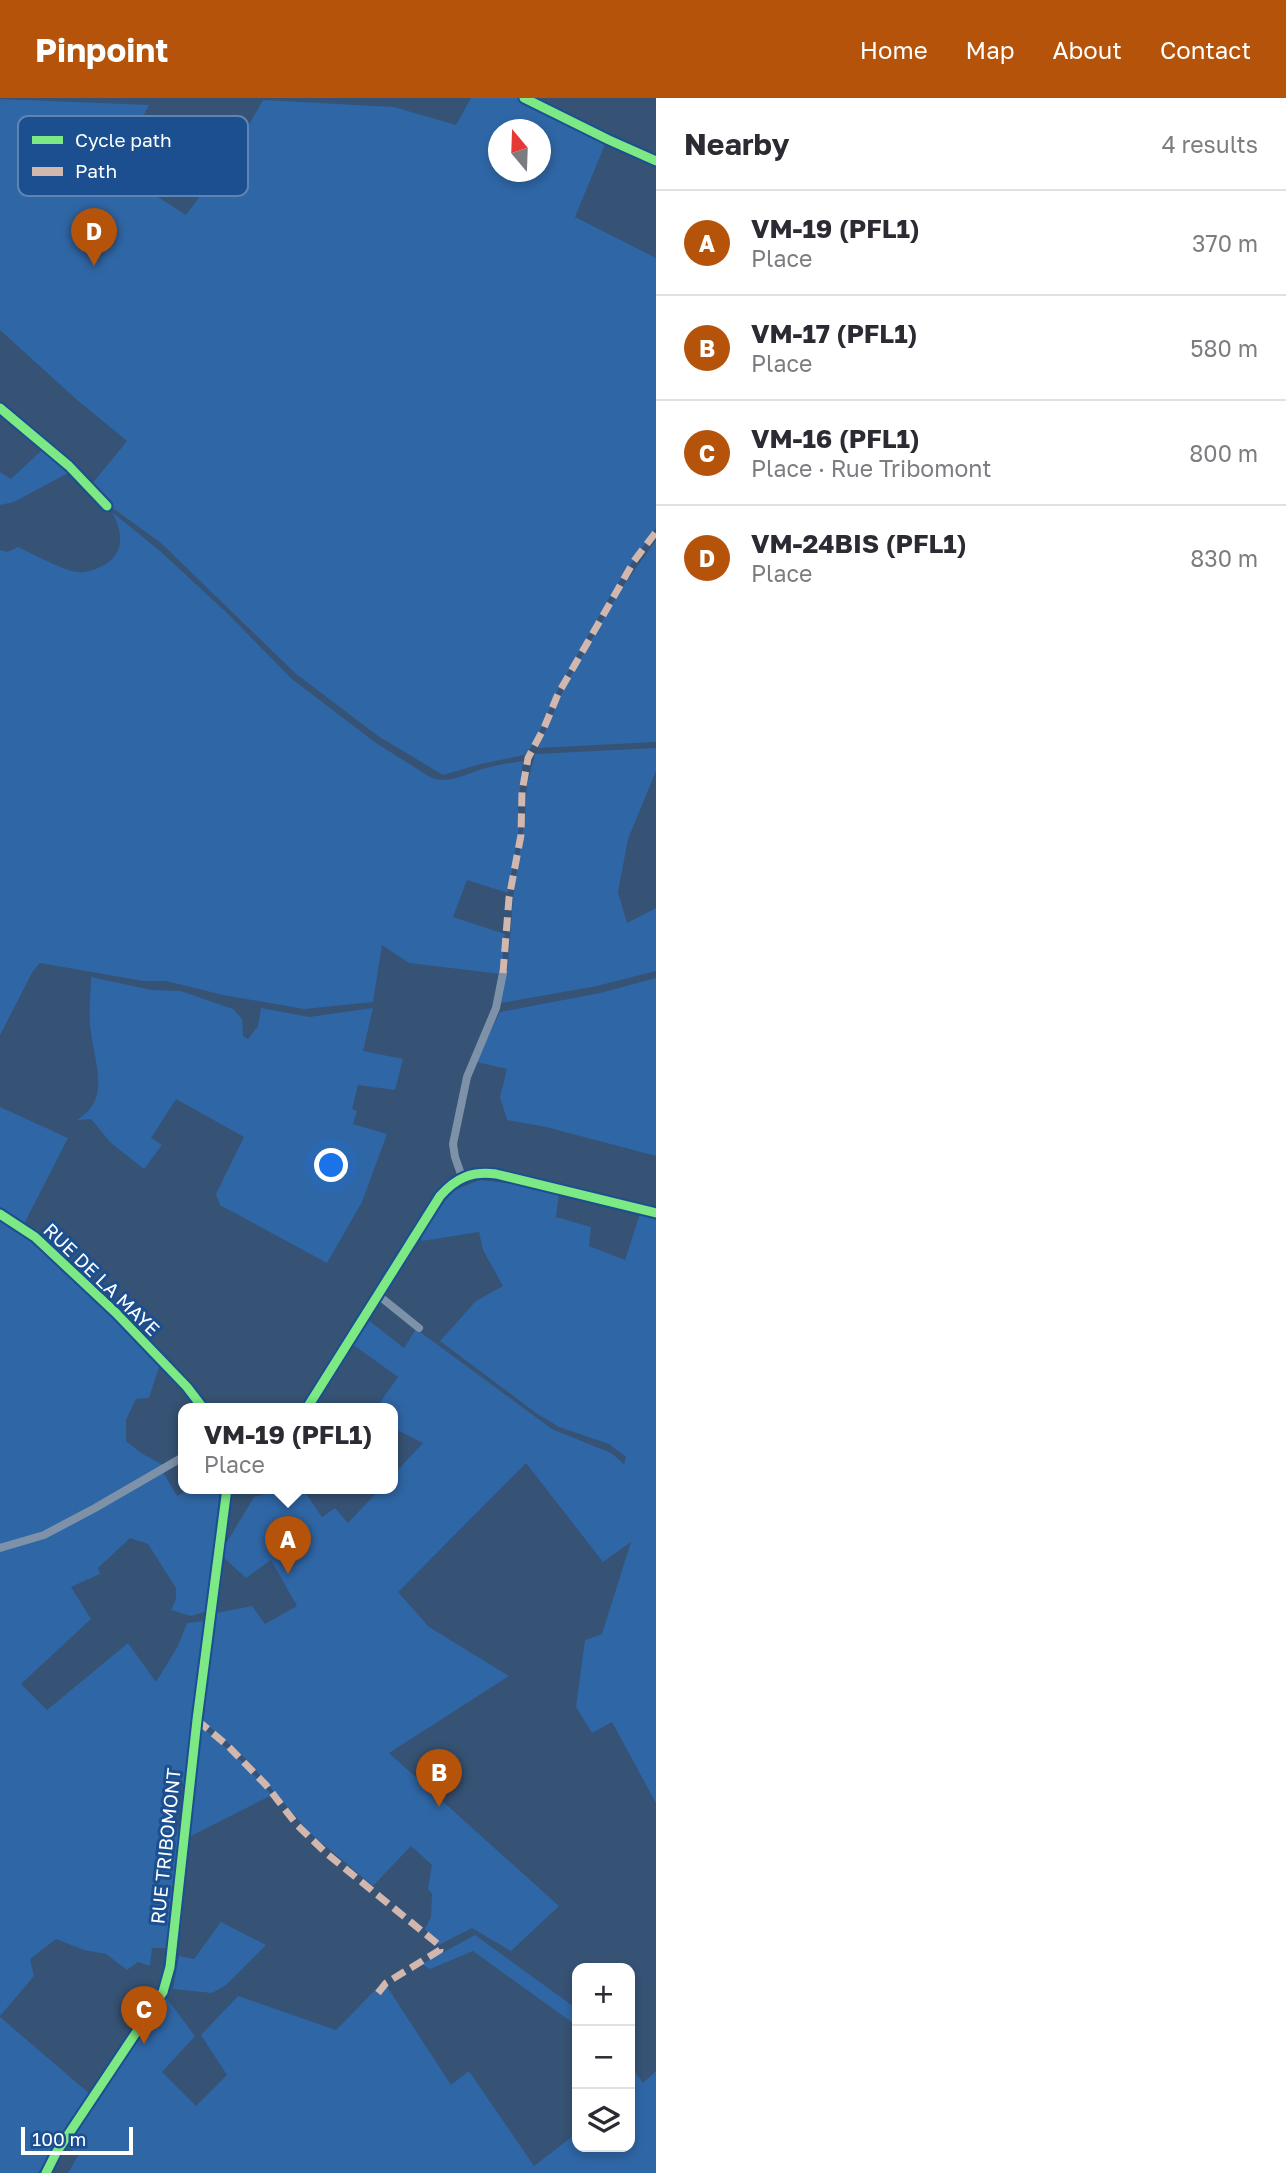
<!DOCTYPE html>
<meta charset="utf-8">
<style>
body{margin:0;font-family:"Golos Text",sans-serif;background:#f2f2f3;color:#2b2b33}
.controls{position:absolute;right:21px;bottom:21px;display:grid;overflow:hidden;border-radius:14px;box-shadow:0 4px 10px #0003}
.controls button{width:63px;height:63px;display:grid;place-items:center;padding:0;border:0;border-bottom:2px solid #e1e1e2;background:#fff;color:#2b2b33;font:35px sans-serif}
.compass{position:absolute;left:488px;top:21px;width:63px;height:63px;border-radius:50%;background:#fff;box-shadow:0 4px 10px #0003;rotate:341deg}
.scale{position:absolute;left:21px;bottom:18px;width:112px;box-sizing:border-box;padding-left:7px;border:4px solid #fff;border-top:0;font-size:19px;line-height:24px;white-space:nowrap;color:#fff;-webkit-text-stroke:5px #1b4f8f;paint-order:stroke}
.you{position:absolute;left:332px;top:1068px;width:24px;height:24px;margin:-18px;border:5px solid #fff;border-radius:50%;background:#1a73e8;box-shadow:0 0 0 10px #1a73e833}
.badge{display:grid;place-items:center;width:46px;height:46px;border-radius:50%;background:#b45309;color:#fff;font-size:23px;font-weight:700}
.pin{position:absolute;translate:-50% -58px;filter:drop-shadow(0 2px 4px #0008)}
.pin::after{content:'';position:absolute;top:37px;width:24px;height:21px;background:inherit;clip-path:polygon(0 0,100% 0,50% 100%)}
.popup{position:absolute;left:178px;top:1305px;width:220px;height:91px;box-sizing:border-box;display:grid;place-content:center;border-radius:14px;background:#fff;filter:drop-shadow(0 2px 5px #0005);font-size:23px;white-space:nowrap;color:#7c7c81}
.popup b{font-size:26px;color:#2b2b33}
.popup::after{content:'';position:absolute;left:50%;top:100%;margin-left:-14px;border:14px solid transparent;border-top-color:#fff}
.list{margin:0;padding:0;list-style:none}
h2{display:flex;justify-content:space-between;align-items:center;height:91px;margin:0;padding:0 28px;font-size:30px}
h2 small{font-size:23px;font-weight:400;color:#7c7c81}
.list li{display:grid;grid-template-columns:46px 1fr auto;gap:21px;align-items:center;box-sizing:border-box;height:105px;padding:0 28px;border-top:2px solid #e1e1e2}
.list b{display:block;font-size:26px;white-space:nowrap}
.list p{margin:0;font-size:23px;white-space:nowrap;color:#7c7c81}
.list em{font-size:23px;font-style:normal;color:#7c7c81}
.icon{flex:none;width:38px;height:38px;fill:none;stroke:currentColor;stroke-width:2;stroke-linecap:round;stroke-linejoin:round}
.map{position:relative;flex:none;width:656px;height:2075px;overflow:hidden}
header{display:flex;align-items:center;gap:42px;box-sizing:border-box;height:98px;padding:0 35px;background:#b45309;color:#fff}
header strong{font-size:33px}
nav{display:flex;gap:38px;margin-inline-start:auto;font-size:24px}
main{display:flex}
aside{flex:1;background:#fff}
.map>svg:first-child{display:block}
</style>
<header>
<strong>Pinpoint</strong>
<nav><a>Home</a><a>Map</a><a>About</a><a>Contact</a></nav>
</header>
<main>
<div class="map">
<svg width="656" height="2075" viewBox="0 0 656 2075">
<rect width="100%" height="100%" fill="#365274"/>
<g fill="#2f66a5" fill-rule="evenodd">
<path d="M 471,0 L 517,0 L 606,44 L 575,119 L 656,160 L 656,430 L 614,491 L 559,590 L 534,646 L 524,657 L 481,666 L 443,677 L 378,638 L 295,575 L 161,445 L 114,411 L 91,387 L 127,343 L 77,302 L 0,232 L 0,1 L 149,7 L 116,72 L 186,117 L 214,79 L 218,81 L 263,2 L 394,9 L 456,27 ZM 499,32 L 540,32 L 540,74 L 499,74 Z"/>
<path d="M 42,352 L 68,375 L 14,404 L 0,407 L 0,374 L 11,381 Z"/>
<path d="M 112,414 L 160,453 L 226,514 L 292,581 L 376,645 L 430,679 C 450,688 470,673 490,669 C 501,666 512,665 523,663 L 518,709 L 520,725 L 508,795 L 467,782 L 453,819 L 505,836 L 501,876 L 409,865 L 382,847 L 373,904 L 304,911 L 223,897 L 166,883 L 143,883 L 40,865 L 33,873 L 0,937 L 0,452 L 7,454 L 18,449 C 31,455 66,474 79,474 C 86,475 94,472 100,469 C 126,457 123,435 112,414 Z"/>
<path d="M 656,442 L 656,644 L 538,650 L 566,586 L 619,494 Z"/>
<path d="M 656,650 L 656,673 L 628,741 L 618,794 L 627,825 L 656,810 L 656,873 L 597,888 L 501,905 L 508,866 L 513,800 L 525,719 L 527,686 L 535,656 Z"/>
<path d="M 91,879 L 152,892 L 181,893 L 233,911 L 242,921 L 243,938 L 248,941 L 258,928 L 261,910 L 309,919 L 373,910 L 363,953 L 403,961 L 395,992 L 358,987 L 352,1011 L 357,1013 L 353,1026 L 387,1036 L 362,1104 L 327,1165 L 220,1107 L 216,1096 L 244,1039 L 176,1001 L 151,1040 L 162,1047 L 144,1071 L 111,1045 L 91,1021 L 77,1022 C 111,1002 95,966 91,935 C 88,917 91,897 91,879 Z"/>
<path d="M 656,880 L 656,1058 L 546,1029 L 507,1022 L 500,999 L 507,971 L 476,964 L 500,914 L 600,895 Z"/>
<path d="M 0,1009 L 68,1040 L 24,1126 L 0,1109 Z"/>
<path d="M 480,1082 L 523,1087 L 559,1095 L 556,1119 L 591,1129 L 589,1148 L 625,1162 L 640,1116 L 656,1120 L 656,1705 L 612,1624 L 592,1635 L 576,1609 L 585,1542 L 602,1536 L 631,1444 L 603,1464 L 526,1365 L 398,1494 L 429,1529 L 509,1578 L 389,1655 L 559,1808 L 511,1853 L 472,1830 L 439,1847 L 425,1831 L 431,1819 L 432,1796 L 428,1791 L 432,1767 L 411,1748 L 373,1788 L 310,1735 L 246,1661 L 202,1622 L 216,1515 L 252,1508 L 265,1526 L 297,1508 L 271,1462 L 246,1480 L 224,1460 L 225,1447 L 254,1399 L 270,1395 L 274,1390 L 302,1390 L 322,1419 L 335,1410 L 348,1425 L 381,1390 L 393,1390 L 393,1377 L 423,1345 L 393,1330 L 393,1310 L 376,1310 L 398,1279 L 352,1246 L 367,1221 L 404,1250 L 416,1231 L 552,1331 L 611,1355 L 624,1366 L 626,1359 L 609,1346 L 559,1329 L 536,1315 L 440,1243 L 476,1203 L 503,1188 L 483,1152 L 479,1134 L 422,1143 L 420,1138 L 452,1093 Z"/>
<path d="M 0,1119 C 61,1157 110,1215 160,1266 L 149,1300 L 136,1301 L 126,1322 L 126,1343 L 141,1355 L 163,1367 L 50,1431 L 0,1448 Z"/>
<path d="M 163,1374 L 177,1398 L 191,1390 L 220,1390 L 207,1513 L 191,1518 L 171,1512 L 176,1501 L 176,1490 L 148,1446 L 130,1440 L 98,1470 L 100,1476 L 71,1489 L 91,1521 L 21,1586 L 47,1612 L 128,1545 L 156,1584 L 178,1548 L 187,1525 L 204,1523 L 186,1686 L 166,1684 L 162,1699 L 164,1730 L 180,1732 L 169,1850 L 152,1850 L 150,1868 L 138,1864 L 127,1872 L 106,1856 L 84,1852 L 56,1841 L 30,1861 L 34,1878 L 0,1918 L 0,1453 L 49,1438 Z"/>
<path d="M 202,1629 L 242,1664 L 272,1697 L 189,1739 Z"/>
<path d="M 221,1824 L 266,1847 L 226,1887 L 212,1895 L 173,1891 L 179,1858 L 194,1861 Z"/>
<path d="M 475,1837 L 577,1911 L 577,1928 L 473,1853 L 430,1871 L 422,1866 Z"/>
<path d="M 382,1885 L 386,1887 L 451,1987 L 469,1973 L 534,2068 L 577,2035 L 577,2049 L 630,2049 L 630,1967 L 643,1985 L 656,1973 L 656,2075 L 68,2075 L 79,2056 L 64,2048 L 165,1898 L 195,1938 L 162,1974 L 196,2008 L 227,1977 L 201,1937 L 238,1898 L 336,1932 Z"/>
<path d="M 0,1919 L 91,1997 L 38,2075 L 0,2075 Z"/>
</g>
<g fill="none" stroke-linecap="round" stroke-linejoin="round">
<g stroke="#7d92a8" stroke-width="8">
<path d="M 524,0 L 609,42 L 656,63"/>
<path d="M 0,310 L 69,368 L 107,408"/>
<path d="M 462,1079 L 455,1059 L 453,1046 L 467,979 L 496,910 L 503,875"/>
<path d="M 0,1116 L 35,1139 L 116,1215 L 187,1289 L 203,1310"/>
<path d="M 378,1197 L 419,1230"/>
<path d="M 307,1310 L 440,1098 C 456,1080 471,1073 496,1076 L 656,1115"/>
<path d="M 0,1450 L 44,1437 L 95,1410 L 183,1359"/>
<path d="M 46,2075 L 56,2055 L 163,1894 L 170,1869 L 197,1622 L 227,1390"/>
</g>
<g stroke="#d1b7ad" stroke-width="7" stroke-dasharray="14 7" stroke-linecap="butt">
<path d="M 503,875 L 509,800 L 521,737 L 522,694 L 528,660 L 544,630 L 558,596 L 581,556 L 634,463 L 656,434"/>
<path d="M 197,1622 L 228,1648 L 266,1687 L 297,1727 L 326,1755 L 439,1847 L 440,1852 L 386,1885 L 378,1895"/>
</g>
<defs>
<g id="cycleway">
<path d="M 524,0 L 609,42 L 656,63"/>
<path d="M 0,310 L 69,368 L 107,408"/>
<path d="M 0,1116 L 35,1139 L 116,1215 L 187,1289 L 203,1310"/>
<path d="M 307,1310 L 440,1098 C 456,1080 471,1073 496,1076 L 656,1115"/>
<path d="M 46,2075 L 56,2055 L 163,1894 L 170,1869 L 197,1622 L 227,1390"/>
</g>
</defs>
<use href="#cycleway" stroke="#1b4f8f" stroke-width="13"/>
<use href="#cycleway" stroke="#7ce984" stroke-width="9"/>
</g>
<g text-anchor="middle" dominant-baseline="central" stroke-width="6" stroke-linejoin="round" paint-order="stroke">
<g font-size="19" fill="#fff" stroke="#1b4f8f">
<text transform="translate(102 1181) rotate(44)">RUE DE LA MAYE</text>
<text transform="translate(165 1748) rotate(-84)">RUE TRIBOMONT</text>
</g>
</g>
<rect x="18" y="18" width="230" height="80" rx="10" fill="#1b4f8f" stroke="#5f84b1" stroke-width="2"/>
<rect x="32" y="38" width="31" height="8" fill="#7ce984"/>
<rect x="32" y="69" width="31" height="9" fill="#d1b7ad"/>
<g font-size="19" fill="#fff">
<text x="75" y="49">Cycle path</text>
<text x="75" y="80">Path</text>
</g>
</svg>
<div class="controls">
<button>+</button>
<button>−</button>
<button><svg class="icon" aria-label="layers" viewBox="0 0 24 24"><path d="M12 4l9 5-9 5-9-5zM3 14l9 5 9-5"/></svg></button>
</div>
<svg class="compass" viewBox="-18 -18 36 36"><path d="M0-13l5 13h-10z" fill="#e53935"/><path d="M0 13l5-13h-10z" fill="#7c7c81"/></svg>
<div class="scale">100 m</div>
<div class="you"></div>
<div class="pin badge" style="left:288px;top:1476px">A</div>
<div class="popup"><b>VM-19 (PFL1)</b>Place</div>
<div class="pin badge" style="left:439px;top:1709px">B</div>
<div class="pin badge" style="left:144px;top:1946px">C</div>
<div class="pin badge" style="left:94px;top:168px">D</div>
</div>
<aside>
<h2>Nearby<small>4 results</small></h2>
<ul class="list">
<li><span class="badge">A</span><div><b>VM-19 (PFL1)</b><p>Place</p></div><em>370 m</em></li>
<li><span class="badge">B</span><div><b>VM-17 (PFL1)</b><p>Place</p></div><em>580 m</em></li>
<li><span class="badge">C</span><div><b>VM-16 (PFL1)</b><p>Place · Rue Tribomont</p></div><em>800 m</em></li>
<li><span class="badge">D</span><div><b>VM-24BIS (PFL1)</b><p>Place</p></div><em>830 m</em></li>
</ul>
</aside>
</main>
